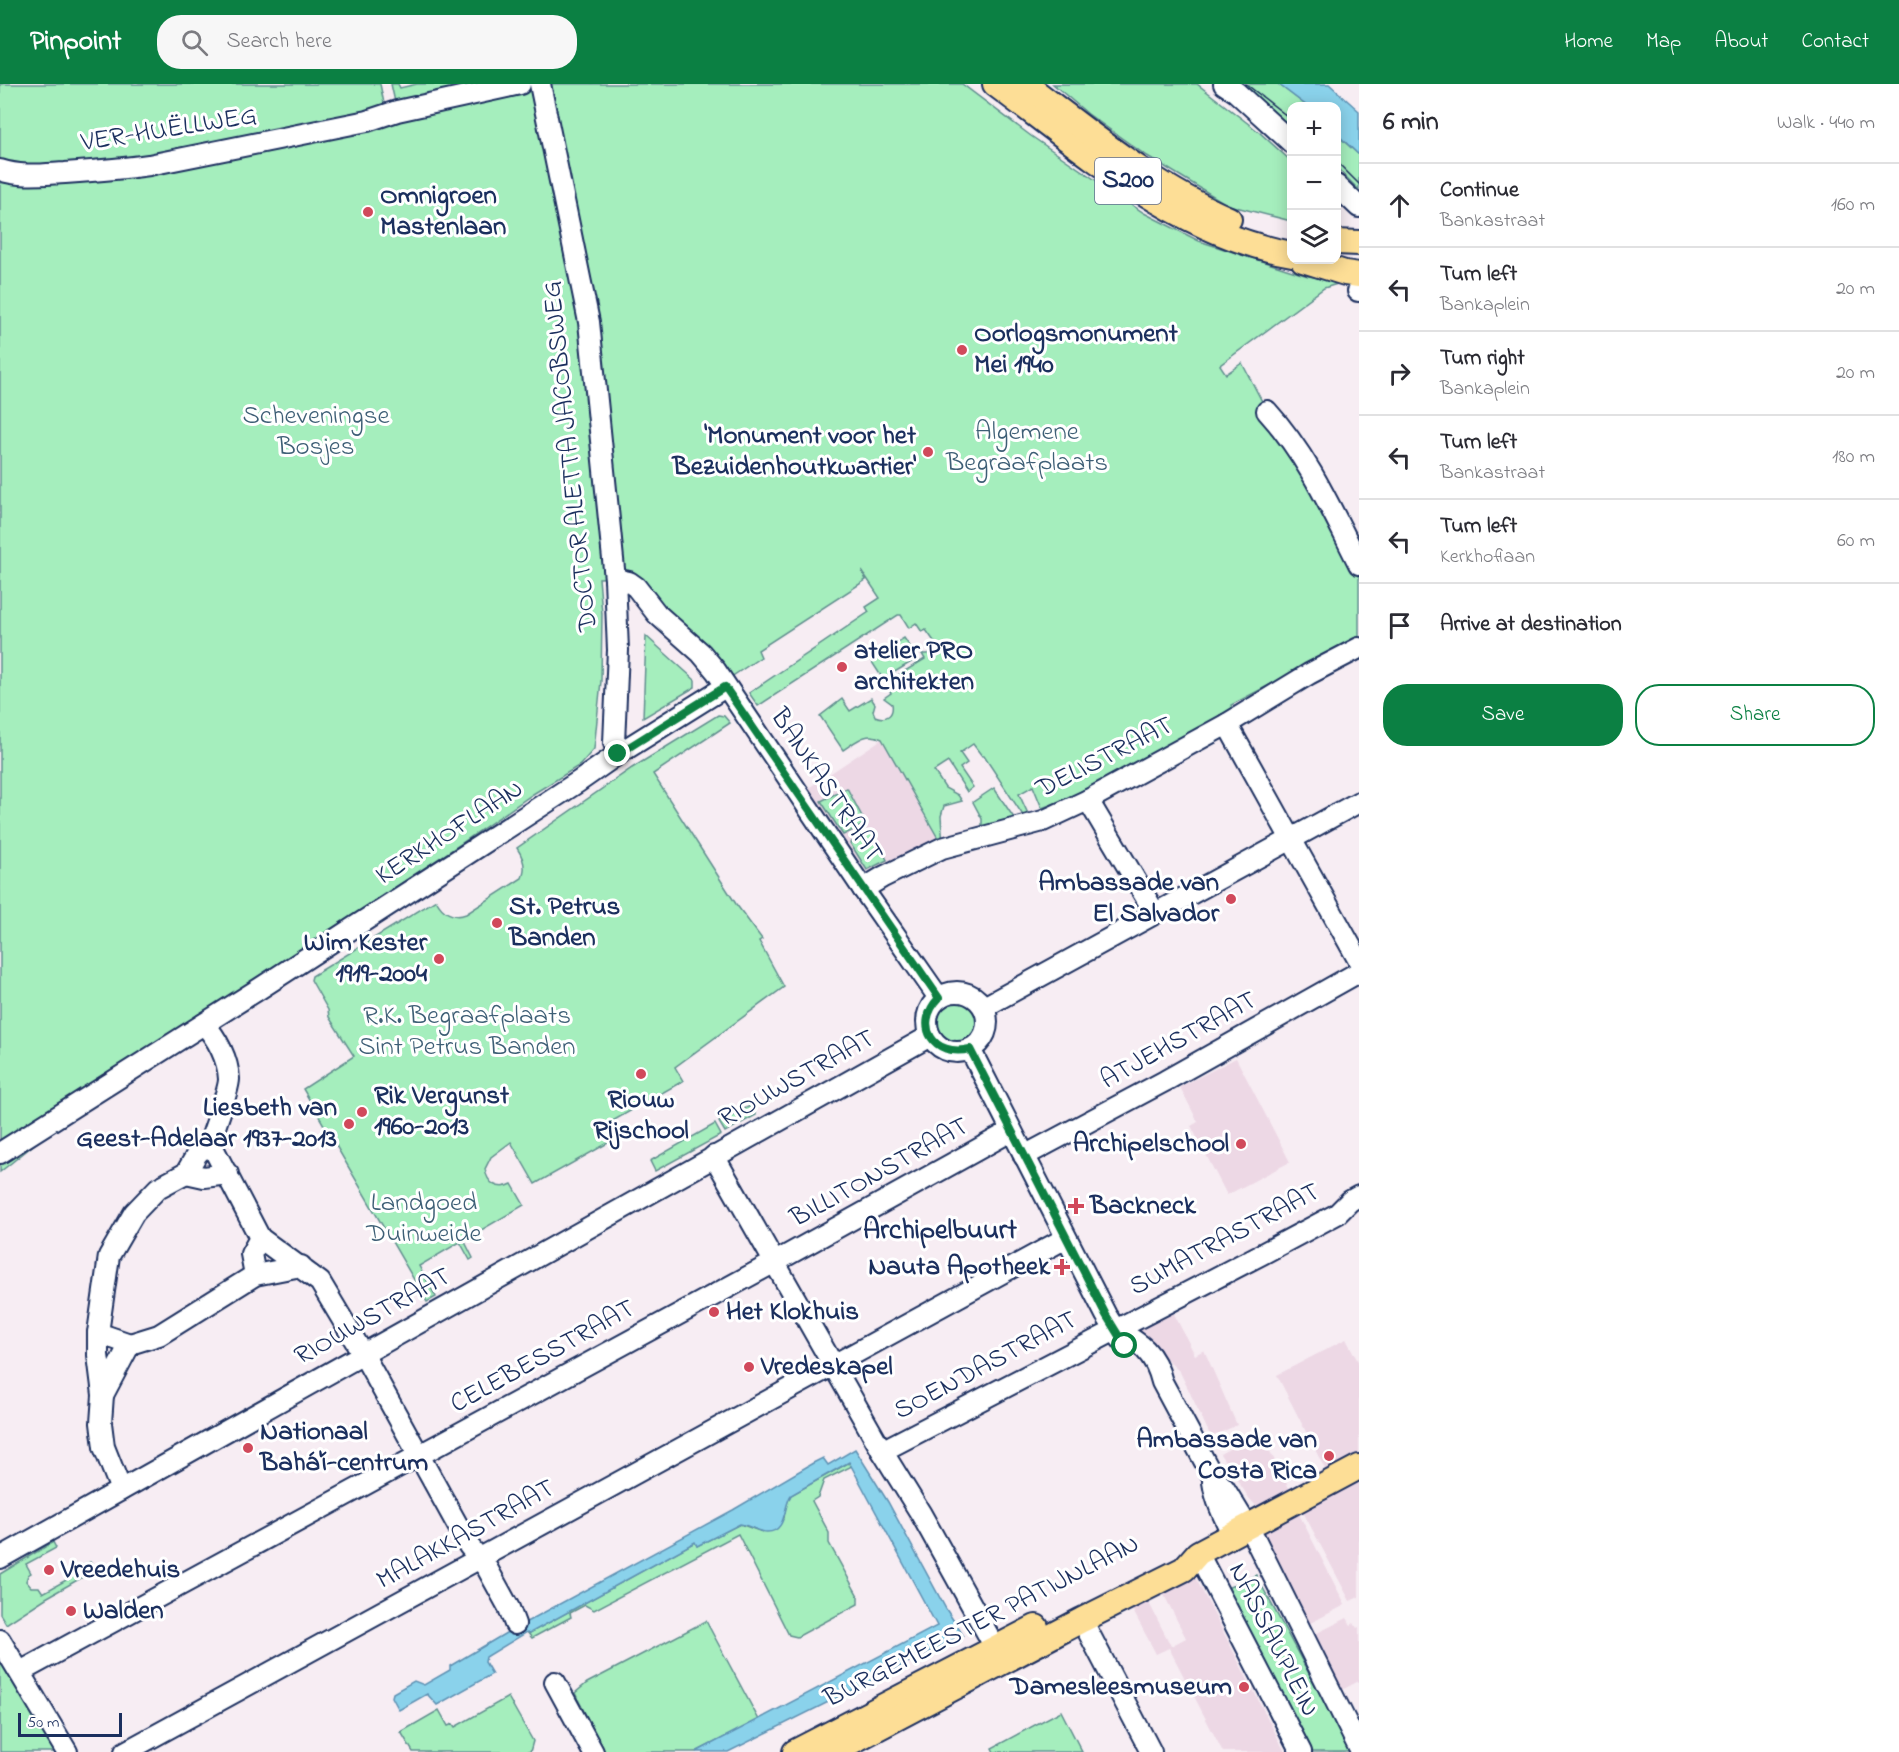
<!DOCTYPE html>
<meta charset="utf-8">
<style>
body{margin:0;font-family:"Indie Flower",sans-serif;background:#f7f7f7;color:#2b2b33}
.controls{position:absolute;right:18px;top:18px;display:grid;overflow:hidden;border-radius:12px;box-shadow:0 3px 15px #0003}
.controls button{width:54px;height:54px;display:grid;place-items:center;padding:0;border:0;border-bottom:2px solid #e1e1e2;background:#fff;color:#2b2b33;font:30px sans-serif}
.scale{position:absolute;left:18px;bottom:15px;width:104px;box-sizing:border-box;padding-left:6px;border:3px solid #1b2f5e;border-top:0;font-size:16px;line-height:21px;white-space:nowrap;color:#1b2f5e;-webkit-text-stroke:4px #fff;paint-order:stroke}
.stop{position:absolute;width:18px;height:18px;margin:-14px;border:4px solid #0b8043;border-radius:50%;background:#fff}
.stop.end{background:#0b8043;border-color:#fff;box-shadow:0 2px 6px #0008}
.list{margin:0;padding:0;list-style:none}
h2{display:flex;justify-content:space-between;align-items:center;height:78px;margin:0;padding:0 24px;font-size:26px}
h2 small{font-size:20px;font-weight:400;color:#7c7c81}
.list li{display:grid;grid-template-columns:39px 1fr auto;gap:18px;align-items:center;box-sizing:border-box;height:84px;padding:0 24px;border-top:2px solid #e1e1e2}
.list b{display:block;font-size:22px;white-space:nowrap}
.list p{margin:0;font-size:20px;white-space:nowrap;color:#7c7c81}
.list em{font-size:20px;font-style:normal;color:#7c7c81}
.actions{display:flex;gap:12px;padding:18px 24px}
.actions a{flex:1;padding:14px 0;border:2px solid #0b8043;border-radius:24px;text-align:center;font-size:21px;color:#0b8043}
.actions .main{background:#0b8043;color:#fff}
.icon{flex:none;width:33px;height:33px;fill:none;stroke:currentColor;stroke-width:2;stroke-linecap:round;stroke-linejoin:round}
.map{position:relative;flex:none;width:1359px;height:1668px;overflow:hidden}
header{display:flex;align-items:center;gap:36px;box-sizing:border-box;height:84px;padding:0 30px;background:#0b8043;color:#fff}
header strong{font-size:28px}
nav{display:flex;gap:33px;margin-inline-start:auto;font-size:21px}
.search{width:420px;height:54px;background:#f7f7f7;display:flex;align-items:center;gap:15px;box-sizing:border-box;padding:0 21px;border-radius:24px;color:#7c7c81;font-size:22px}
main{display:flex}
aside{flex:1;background:#fff}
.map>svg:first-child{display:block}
</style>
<header>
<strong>Pinpoint</strong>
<div class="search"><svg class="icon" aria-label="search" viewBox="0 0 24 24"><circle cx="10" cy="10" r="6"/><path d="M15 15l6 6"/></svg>Search here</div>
<nav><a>Home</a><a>Map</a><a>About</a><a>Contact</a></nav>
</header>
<main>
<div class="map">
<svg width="1359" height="1668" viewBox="0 0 1359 1668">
<rect width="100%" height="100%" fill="#f7edf3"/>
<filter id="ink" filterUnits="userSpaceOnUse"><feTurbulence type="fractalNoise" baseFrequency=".0167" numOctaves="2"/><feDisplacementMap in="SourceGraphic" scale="12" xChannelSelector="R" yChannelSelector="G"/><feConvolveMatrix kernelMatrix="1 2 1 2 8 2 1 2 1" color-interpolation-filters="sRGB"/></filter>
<g filter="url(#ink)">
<g fill="#edd8e5">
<path d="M 897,645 L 943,763 L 870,794 L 807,705 Z"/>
<path d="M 1236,974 L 1290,1078 L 1227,1111 L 1191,1042 L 1198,1038 L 1180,1003 Z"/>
<path d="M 1168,1218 L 1195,1271 L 1204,1266 L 1237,1341 L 1211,1353 L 1180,1288 L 1129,1238 Z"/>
<path d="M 1346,1255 L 1359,1279 L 1359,1370 L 1326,1387 L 1277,1291 Z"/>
<path d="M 1260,1348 L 1290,1406 L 1258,1424 L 1249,1414 L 1220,1370 Z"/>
<path d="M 1359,1397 L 1359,1513 L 1350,1517 L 1302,1426 Z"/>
<path d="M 1298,1428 L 1345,1521 L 1299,1545 L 1253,1452 Z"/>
<path d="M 1193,1489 L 1285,1668 L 1223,1668 L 1169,1564 L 1156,1570 L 1130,1521 L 1146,1513 L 1171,1562 L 1186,1554 L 1161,1505 Z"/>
<path d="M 1347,1534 L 1351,1541 L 1354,1539 L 1357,1544 L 1359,1543 L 1359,1597 L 1332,1611 L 1305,1555 Z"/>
</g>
<g fill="#a5eebd" stroke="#608e8e" stroke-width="1.5">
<path d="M 0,0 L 380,0 L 386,29 L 397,27 L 391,0 L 398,0 L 400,4 L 417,0 L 962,0 L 1031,52 L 1144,129 L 1199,157 L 1308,192 L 1359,199 L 1344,198 L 1324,204 L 1220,281 L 1226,290 L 1242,279 L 1267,327 L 1359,480 L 1359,554 L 1231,621 L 1233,626 L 1087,707 L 1042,724 L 1033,702 L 1019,710 L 1029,732 L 1024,733 L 984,672 L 982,672 L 973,660 L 960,669 L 967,679 L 960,684 L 973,703 L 967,708 L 948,678 L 934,687 L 945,704 L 958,711 L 962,717 L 944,722 L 941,732 L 943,763 L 882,655 C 866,647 857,657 843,666 L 820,632 L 842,615 L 850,627 L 871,614 L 875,620 L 873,627 L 875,632 C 886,637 894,631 892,620 L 884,614 L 891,609 L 885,599 L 925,575 L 922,570 L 928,570 L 934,566 L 936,560 L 926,546 L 922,548 L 916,539 L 909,544 L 901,531 L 898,531 L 758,622 L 749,609 L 869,528 L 866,523 L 880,514 L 862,487 L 866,496 L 758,566 L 761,573 L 731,593 L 709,567 L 641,500 L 639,492 L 599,494 L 602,530 L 601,597 L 594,665 L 580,681 L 533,710 L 459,761 L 160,959 L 0,1088 Z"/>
<path d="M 1053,0 L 1197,0 L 1259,48 L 1291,77 L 1291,137 L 1228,121 L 1144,70 L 1088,30 Z"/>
<path d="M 1239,0 L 1278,0 L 1307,22 L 1292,22 L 1291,43 Z"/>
<path d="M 1336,50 L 1359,71 L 1359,106 L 1337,84 Z"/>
<path d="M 646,552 L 695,596 L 695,603 L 643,634 Z"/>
<path d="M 904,554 L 918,574 L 883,595 L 870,575 Z"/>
<path d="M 718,631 L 724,632 L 730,639 L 653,690 L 736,820 L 762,855 L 759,857 L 784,903 L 675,983 L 683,997 L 609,1039 L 617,1054 L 535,1100 L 511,1058 L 491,1073 L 485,1085 C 487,1100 499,1107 512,1100 L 524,1121 L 464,1156 L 473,1174 L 470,1176 L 460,1158 L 419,1182 L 436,1213 L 427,1218 L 303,1005 L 354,972 L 329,933 L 328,926 L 311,896 L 312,892 L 436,816 C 442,828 453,835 466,830 L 522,794 C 527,783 523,773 517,764 L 632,684 Z"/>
<path d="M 847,704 L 866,740 L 843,751 L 821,717 Z"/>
<path d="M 994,704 L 1020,743 L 982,749 L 982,735 L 973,718 Z"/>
<path d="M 872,747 L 887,776 L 867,786 L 850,759 Z"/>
<path d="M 957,915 C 994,921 982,969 951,960 C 943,958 938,952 935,944 C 930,929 943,918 957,915 Z"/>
<path d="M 750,1022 L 756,1031 L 725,1048 L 719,1038 Z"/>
<path d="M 715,1040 L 721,1051 L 655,1087 L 650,1077 Z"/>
<path d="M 850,1378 L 852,1382 L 824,1396 L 818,1413 L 812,1417 L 829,1449 L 829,1459 L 858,1512 L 858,1520 L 797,1553 L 789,1551 L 738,1450 L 594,1526 L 585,1521 L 570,1529 L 571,1533 L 532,1554 L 527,1548 L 530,1549 L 695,1458 L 697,1462 L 740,1440 L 762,1448 L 784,1434 L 786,1421 L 791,1411 Z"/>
<path d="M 53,1458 L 56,1464 L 26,1480 L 31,1489 L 28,1491 L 26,1497 L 31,1503 L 39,1503 L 43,1509 L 77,1490 L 79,1483 L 90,1478 L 95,1486 L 46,1514 L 6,1540 L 0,1530 L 0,1490 Z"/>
<path d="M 1256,1491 L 1351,1668 L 1313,1668 L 1227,1504 Z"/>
<path d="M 706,1537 L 759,1636 L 696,1668 L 604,1668 L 575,1609 L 587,1599 Z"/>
<path d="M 0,1565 L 60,1668 L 0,1668 Z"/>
<path d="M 508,1613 L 533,1657 L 530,1668 L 413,1668 L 401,1648 L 439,1626 L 448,1642 L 453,1640 L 455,1643 Z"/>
<path d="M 1061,1627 L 1082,1668 L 994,1668 L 992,1664 Z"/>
</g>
<g fill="#8ad2eb" stroke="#5e91b3" stroke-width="1.5">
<path d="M 1278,0 L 1329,0 L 1359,27 L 1359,71 L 1337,50 L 1336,22 L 1307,22 Z"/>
<path d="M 855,1365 L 888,1418 L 946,1525 L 963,1551 L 728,1668 L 696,1668 L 937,1542 L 849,1378 L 791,1411 C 783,1423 787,1448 767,1448 C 758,1448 749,1441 740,1440 L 697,1462 L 695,1458 L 530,1549 L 527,1548 L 486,1573 L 485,1578 L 492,1590 L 437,1621 L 427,1610 L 399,1626 L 392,1613 L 393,1609 L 414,1597 L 424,1601 L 450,1586 L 450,1582 L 506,1549 L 733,1426 L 813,1379 L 823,1374 L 828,1381 Z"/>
</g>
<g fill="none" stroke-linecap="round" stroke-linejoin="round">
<defs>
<g id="minor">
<path d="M 540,0 L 589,238 L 615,495 L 618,566 L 614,659 L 618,670"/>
<path d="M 1224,0 L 1236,8 L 1292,59"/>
<path d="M 0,86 C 21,93 43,90 65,89 C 93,87 121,85 149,81 L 367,37 L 397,27 L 520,0"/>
<path d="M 1336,101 L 1359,123"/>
<path d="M 1358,207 L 1359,207"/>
<path d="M 1267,327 C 1308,372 1332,427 1359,480"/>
<path d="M 615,495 L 629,498 L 636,503 L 657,530 L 701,569 L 716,587 L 863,805 L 939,914"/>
<path d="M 1227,640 L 1359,877"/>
<path d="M 1088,716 L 1155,829"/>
<path d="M 863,805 L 883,793 L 942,764 L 1043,737 L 1088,716 L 1227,640 L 1309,590 L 1359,564"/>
<circle cx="957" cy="938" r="30"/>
<path d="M 984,923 L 1359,718"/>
<path d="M 204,940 C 217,954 228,975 229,995 C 229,1007 214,1044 210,1058 L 260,1154 L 320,1198 L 363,1270 L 469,1462 L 487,1484 L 509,1524 L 515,1540"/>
<path d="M 970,965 L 1106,1231 L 1121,1255"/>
<path d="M 0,1069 L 259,905 L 578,698 L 618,670 L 725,603"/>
<path d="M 714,1072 L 882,1367 L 921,1430 L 1002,1576"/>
<path d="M 1024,1072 L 1165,997 L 1359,888"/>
<path d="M 186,1089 L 204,1093 L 228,1090"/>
<path d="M 255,1191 L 251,1170 L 260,1154"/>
<path d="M 1115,1245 C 1141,1259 1155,1269 1162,1298 L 1213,1393 L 1224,1404 L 1255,1455 L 1359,1664"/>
<path d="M 98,1249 L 130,1260 L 103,1311"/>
<path d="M 130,1260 L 159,1251 L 255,1191 L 301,1182"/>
<path d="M 882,1367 L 1262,1170 L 1337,1130 L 1350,1117 L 1359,1112"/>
<path d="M 1213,1398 C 1216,1418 1224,1433 1233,1451"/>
<path d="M 121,1406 L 104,1363 L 101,1339 L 103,1311 L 98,1271 L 98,1249 L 109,1172 L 134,1129 L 158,1104 L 186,1089 L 197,1070 L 210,1058"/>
<path d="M 1198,1469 L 1301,1668"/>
<path d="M 0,1474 L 930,952"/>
<path d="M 1082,1536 L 1151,1668"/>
<path d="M 0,1556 L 67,1668"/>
<path d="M 20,1588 L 775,1178 L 1011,1047"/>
<path d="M 555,1598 L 593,1668"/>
<path d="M 125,1668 L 1066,1154"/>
</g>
<g id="major">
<path d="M 995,0 C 1084,66 1179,151 1292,170"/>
<path d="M 1025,0 C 1090,49 1154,103 1229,135"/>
<path d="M 1336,158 L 1359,159"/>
<path d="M 1303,176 L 1345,189 L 1359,191"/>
<path d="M 795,1668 L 1036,1543"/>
<path d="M 832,1668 L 1082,1536 L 1184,1485 L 1198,1469 L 1359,1383"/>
</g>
</defs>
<use href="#minor" stroke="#1b2f5e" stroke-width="24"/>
<use href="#major" stroke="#1b2f5e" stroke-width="28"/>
<use href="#minor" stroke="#fff" stroke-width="20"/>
<use href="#major" stroke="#fdde96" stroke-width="24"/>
<g stroke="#1b2f5e" stroke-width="1.5">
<path d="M 1246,0 L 1292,36"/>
<path d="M 1336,77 L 1359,100"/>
</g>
</g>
</g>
<g fill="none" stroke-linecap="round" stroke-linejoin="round" filter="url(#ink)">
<path stroke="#0b8043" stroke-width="8" d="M 618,670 L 725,603 L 939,914 C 913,941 933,974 970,965 L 1106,1231 L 1125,1262"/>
</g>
<g fill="#d1495b" stroke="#fff" stroke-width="2">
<circle cx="368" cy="128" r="6"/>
<circle cx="962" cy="266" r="6"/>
<circle cx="928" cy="368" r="6"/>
<circle cx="842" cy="583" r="6"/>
<circle cx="1231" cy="815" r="6"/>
<circle cx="497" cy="839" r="6"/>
<circle cx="439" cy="875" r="6"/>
<circle cx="641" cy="990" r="6"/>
<circle cx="362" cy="1028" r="6"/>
<circle cx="349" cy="1040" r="6"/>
<circle cx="1241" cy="1060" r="6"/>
<path d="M1073 1113h6v6h6v6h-6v6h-6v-6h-6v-6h6z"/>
<path d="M1059 1174h6v6h6v6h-6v6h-6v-6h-6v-6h6z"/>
<circle cx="714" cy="1228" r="6"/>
<circle cx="749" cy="1283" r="6"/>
<circle cx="248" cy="1364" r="6"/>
<circle cx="1329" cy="1372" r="6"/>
<circle cx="49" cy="1486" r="6"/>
<circle cx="71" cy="1527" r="6"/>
<circle cx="1244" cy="1603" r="6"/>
</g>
<g text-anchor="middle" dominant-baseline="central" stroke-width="6" stroke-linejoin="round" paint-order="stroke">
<rect fill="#fff" stroke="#5f6d8e" stroke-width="1.5" x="1095" y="74" width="66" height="46" rx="4.5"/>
<g font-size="26" font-weight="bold" fill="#1b2f5e">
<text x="1128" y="97">S200</text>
</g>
<g font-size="27" fill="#1b2f5e" stroke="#fff">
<text transform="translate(169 46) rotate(-9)">VER-HUËLLWEG</text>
<text transform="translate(571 372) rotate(-96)">DOCTOR ALETTA JACOBSWEG</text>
<text transform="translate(1105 674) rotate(-27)">DELISTRAAT</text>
<text transform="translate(826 702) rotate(56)">BANKASTRAAT</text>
<text transform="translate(450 749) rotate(-33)">KERKHOFLAAN</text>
<text transform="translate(1179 957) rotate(-29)">ATJEHSTRAAT</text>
<text transform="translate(797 995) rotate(-29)">RIOUWSTRAAT</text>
<text transform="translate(880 1089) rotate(-29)">BILLITONSTRAAT</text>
<text transform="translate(1225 1156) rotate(-28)">SUMATRASTRAAT</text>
<text transform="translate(373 1233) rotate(-29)">RIOUWSTRAAT</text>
<text transform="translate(543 1273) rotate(-29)">CELEBESSTRAAT</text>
<text transform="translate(986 1282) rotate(-28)">SOENDASTRAAT</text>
<text transform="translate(466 1451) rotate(-29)">MALAKKASTRAAT</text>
<text transform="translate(982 1538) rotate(-27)">BURGEMEESTER PATIJNLAAN</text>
<text transform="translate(1273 1556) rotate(63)">NASSAUPLEIN</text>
</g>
<g font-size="27" font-weight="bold" fill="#1b2f5e" stroke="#fff" text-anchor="start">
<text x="380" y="112">Omnigroen<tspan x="380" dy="31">Mastenlaan</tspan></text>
<text x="974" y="250">Oorlogsmonument<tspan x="974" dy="31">Mei 1940</tspan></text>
<text x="916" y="352" text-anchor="end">'Monument voor het<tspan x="916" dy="31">Bezuidenhoutkwartier'</tspan></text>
<text x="854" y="567">atelier PRO<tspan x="854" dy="31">architekten</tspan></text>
<text x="1219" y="799" text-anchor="end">Ambassade van<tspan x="1219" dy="31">El Salvador</tspan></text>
<text x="509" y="823">St. Petrus<tspan x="509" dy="31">Banden</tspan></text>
<text x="427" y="859" text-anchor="end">Wim Kester<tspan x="427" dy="31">1919-2004</tspan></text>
<text x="374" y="1012">Rik Vergunst<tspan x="374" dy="31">1960-2013</tspan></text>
<text x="641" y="1016" text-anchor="middle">Riouw<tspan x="641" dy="31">Rijschool</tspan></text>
<text x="337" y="1024" text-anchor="end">Liesbeth van<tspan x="337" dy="31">Geest-Adelaar 1937-2013</tspan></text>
<text x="1229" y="1060" text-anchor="end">Archipelschool</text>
<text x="1090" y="1122">Backneck</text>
<text x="1050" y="1183" text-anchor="end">Nauta Apotheek</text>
<text x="726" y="1228">Het Klokhuis</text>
<text x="761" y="1283">Vredeskapel</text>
<text x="260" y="1348">Nationaal<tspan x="260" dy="31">Bahá'í-centrum</tspan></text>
<text x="1317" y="1356" text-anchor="end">Ambassade van<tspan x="1317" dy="31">Costa Rica</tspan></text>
<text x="61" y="1486">Vreedehuis</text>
<text x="83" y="1527">Walden</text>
<text x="1232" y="1603" text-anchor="end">Damesleesmuseum</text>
</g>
<g font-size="27" fill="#3e5f76" stroke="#fff">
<text x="316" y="332">Scheveningse<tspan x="316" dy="31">Bosjes</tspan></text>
<text x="1027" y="348">Algemene<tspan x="1027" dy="31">Begraafplaats</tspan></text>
<text x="467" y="932">R.K. Begraafplaats<tspan x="467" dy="31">Sint Petrus Banden</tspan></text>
<text x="424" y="1119">Landgoed<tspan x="424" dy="31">Duinweide</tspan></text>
</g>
<g font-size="28" font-weight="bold" fill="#1b2f5e" stroke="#fff">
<text x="940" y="1147">Archipelbuurt</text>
</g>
</g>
</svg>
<div class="controls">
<button>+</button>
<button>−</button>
<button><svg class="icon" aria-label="layers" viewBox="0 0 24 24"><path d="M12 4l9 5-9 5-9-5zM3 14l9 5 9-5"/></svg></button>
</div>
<div class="scale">50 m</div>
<div class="stop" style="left:1125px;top:1262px"></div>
<div class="stop end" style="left:618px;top:670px"></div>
</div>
<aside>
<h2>6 min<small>Walk · 440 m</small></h2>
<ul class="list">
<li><svg class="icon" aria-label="ahead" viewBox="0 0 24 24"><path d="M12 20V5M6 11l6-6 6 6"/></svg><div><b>Continue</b><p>Bankastraat</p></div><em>160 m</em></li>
<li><svg class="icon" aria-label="left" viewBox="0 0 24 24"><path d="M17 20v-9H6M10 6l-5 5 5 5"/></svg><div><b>Turn left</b><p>Bankaplein</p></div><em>20 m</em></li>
<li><svg class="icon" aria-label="right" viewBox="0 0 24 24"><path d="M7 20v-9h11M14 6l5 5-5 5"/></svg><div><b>Turn right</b><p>Bankaplein</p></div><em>20 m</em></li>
<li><svg class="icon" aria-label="left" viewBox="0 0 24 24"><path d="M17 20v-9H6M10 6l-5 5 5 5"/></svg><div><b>Turn left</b><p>Bankastraat</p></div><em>180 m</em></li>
<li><svg class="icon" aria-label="left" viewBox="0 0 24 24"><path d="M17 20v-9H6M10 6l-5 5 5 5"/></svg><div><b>Turn left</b><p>Kerkhoflaan</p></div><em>60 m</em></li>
<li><svg class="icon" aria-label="arrive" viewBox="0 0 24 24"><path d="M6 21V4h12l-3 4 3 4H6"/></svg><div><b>Arrive at destination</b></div></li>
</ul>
<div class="actions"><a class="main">Save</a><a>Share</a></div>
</aside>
</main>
